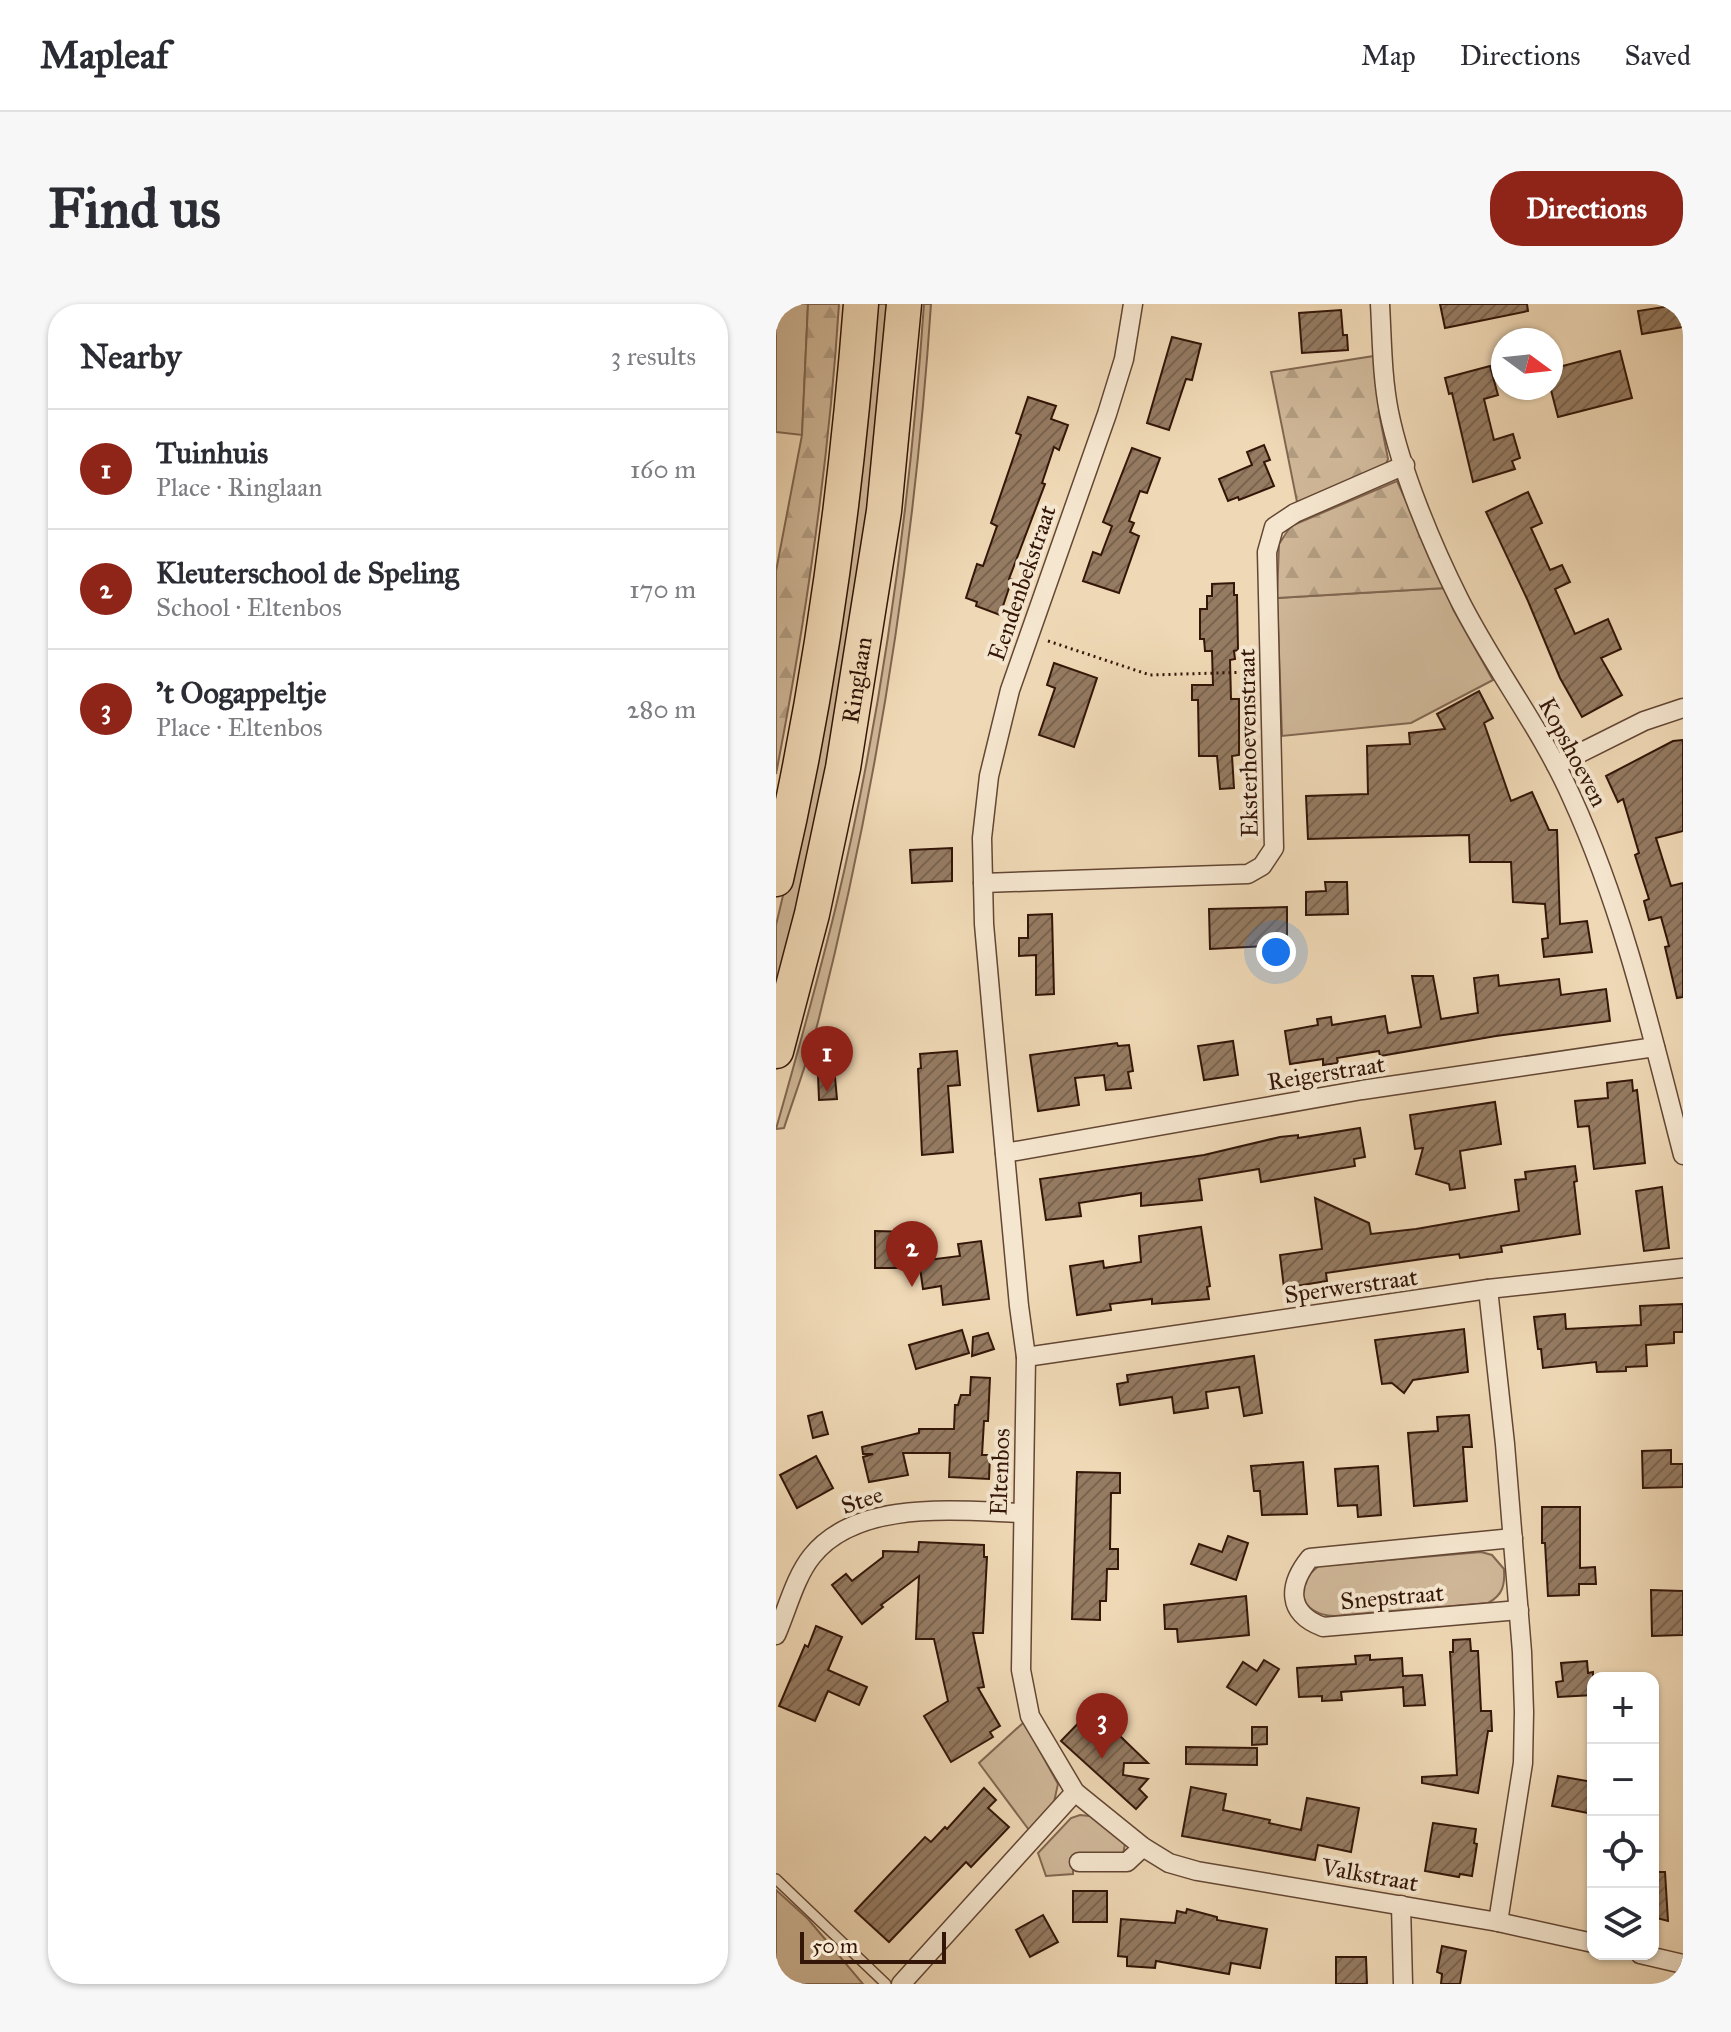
<!DOCTYPE html>
<meta charset="utf-8">
<style>
body{margin:0;font-family:"IM FELL Great Primer",serif;background:#f7f7f7;color:#2b2b33}
.controls{position:absolute;right:24px;bottom:24px;display:grid;overflow:hidden;border-radius:16px;box-shadow:0 2px 6px #0004}
.controls button{width:72px;height:72px;display:grid;place-items:center;padding:0;border:0;border-bottom:2px solid #e1e1e2;background:#fff;color:#2b2b33;font:40px sans-serif}
.compass{position:absolute;left:715px;top:24px;width:72px;height:72px;border-radius:50%;background:#fff;box-shadow:0 2px 6px #0004;rotate:105deg}
.scale{position:absolute;left:24px;bottom:20px;width:146px;box-sizing:border-box;padding-left:8px;border:4px solid #341608;border-top:0;font-size:22px;line-height:28px;white-space:nowrap;color:#341608;-webkit-text-stroke:6px #f5e6cf;paint-order:stroke}
.you{position:absolute;left:500px;top:648px;width:28px;height:28px;margin:-20px;border:6px solid #fff;border-radius:50%;background:#1a73e8;box-shadow:0 0 0 12px #1a73e833}
.badge{display:grid;place-items:center;width:52px;height:52px;border-radius:50%;background:#8f2418;color:#fff;font-size:26px;font-weight:700}
.pin{position:absolute;translate:-50% -66px;filter:drop-shadow(0 2px 4px #0008)}
.pin::after{content:'';position:absolute;top:42px;width:28px;height:24px;background:inherit;clip-path:polygon(0 0,100% 0,50% 100%)}
.list{margin:0;padding:0;list-style:none}
h2{display:flex;justify-content:space-between;align-items:center;height:104px;margin:0;padding:0 32px;font-size:34px}
h2 small{font-size:26px;font-weight:400;color:#7c7c81}
.list li{display:grid;grid-template-columns:52px 1fr auto;gap:24px;align-items:center;box-sizing:border-box;height:120px;padding:0 32px;border-top:2px solid #e1e1e2}
.list b{display:block;font-size:30px;white-space:nowrap}
.list p{margin:0;font-size:26px;white-space:nowrap;color:#7c7c81}
.list em{font-size:26px;font-style:normal;color:#7c7c81}
.icon{flex:none;width:44px;height:44px;fill:none;stroke:currentColor;stroke-width:2;stroke-linecap:round;stroke-linejoin:round}
.map{position:relative;flex:none;width:907px;height:1680px;overflow:hidden;border-radius:32px}
header{display:flex;align-items:center;gap:48px;box-sizing:border-box;height:112px;padding:0 40px;background:#fff;border-bottom:2px solid #e1e1e2}
header strong{font-size:38px}
nav{display:flex;gap:44px;margin-inline-start:auto;font-size:28px}
.intro{display:flex;align-items:center;justify-content:space-between;box-sizing:border-box;height:192px;padding:0 48px}
h1{margin:0;font-size:56px}
.button{padding:20px 36px;border-radius:32px;background:#8f2418;color:#fff;font-size:28px;font-weight:700}
main{display:flex;gap:48px;padding:0 48px}
aside{flex:1;background:#fff;border-radius:32px;box-shadow:0 2px 6px #0004}
.map>svg:first-child{display:block}
</style>
<header>
<strong>Mapleaf</strong>
<nav><a>Map</a><a>Directions</a><a>Saved</a></nav>
</header>
<div class="intro"><h1>Find us</h1><a class="button">Directions</a></div>
<main>
<aside>
<h2>Nearby<small>3 results</small></h2>
<ul class="list">
<li><span class="badge">1</span><div><b>Tuinhuis</b><p>Place · Ringlaan</p></div><em>160 m</em></li>
<li><span class="badge">2</span><div><b>Kleuterschool de Speling</b><p>School · Eltenbos</p></div><em>170 m</em></li>
<li><span class="badge">3</span><div><b>'t Oogappeltje</b><p>Place · Eltenbos</p></div><em>280 m</em></li>
</ul>
</aside>
<div class="map">
<svg width="907" height="1680" viewBox="0 0 907 1680">
<defs>
<pattern id="forest-firs" width="22" height="20" patternUnits="userSpaceOnUse" patternTransform="scale(2)"><rect width="22" height="20" fill="#cfb798"/><path d="M5 1l3.5 6h-7zM16 11l3.5 6h-7z" fill="#b29d82"/></pattern>
<pattern id="building-hatch" width="6" height="6" patternUnits="userSpaceOnUse" patternTransform="scale(2)"><rect width="6" height="6" fill="#957b62"/><path d="M-1 1l2-2M0 6l6-6M5 7l2-2" fill="none" stroke="#7a644f"/></pattern>
</defs>
<rect width="100%" height="100%" fill="#efd8b5"/>
<filter id="stains"><feTurbulence type="fractalNoise" baseFrequency=".0025" numOctaves="4"/><feColorMatrix values="0 0 0 0 .2 0 0 0 0 .09 0 0 0 0 .02 0 0 0 .5 -.17"/></filter>
<radialGradient id="worn" r=".72"><stop offset=".6" stop-color="#630" stop-opacity="0"/><stop offset="1" stop-color="#630" stop-opacity=".3"/></radialGradient>
<g fill="#cfb798" stroke="#826650" stroke-width="2">
<path d="M 0,0 L 32,0 L 26,131 L 0,128 Z"/>
<path d="M 97,0 L 113,0 L 100,151 L 43,515 L 0,693 L 0,621 L 23,524 Z"/>
<path d="M 148,0 L 155,0 C 139,240 102,480 43,714 C 34,751 20,787 8,824 L 0,825 C 21,751 42,676 60,602 C 107,405 134,202 148,0 Z"/>
<path d="M 669,284 L 677,305 L 717,376 L 635,419 L 506,432 L 501,294 Z"/>
<path d="M 705,1248 L 716,1251 L 728,1265 C 729,1281 727,1291 712,1299 L 558,1312 C 524,1311 516,1281 543,1262 Z"/>
<path d="M 248,1418 L 282,1480 L 278,1498 L 253,1526 L 203,1459 Z"/>
<path d="M 304,1511 L 314,1512 L 346,1536 L 349,1540 L 347,1550 L 297,1552 L 297,1570 L 270,1572 L 262,1549 L 295,1514 Z"/>
<path d="M 0,1586 L 32,1615 L 87,1680 L 0,1680 Z"/>
</g>
<g fill="url(#forest-firs)" stroke="#826650" stroke-width="2">
<path d="M 32,0 L 63,0 C 53,158 30,315 0,470 L 0,267 L 26,131 Z"/>
<path d="M 598,52 L 604,114 L 612,155 L 608,165 L 521,198 L 495,68 Z"/>
<path d="M 621,177 L 669,284 L 501,294 L 503,240 L 515,222 Z"/>
</g>
<g fill="url(#building-hatch)" stroke="#341608" stroke-width="2">
<path d="M 664,0 L 751,0 L 752,7 L 669,24 Z"/>
<path d="M 907,0 L 907,23 L 866,30 L 862,7 Z"/>
<path d="M 565,6 L 567,31 L 571,31 L 572,46 L 526,49 L 523,9 Z"/>
<path d="M 396,33 L 425,40 L 416,76 L 410,75 L 393,126 L 371,119 Z"/>
<path d="M 844,47 L 856,94 L 782,113 L 775,86 L 775,65 Z"/>
<path d="M 714,62 L 722,91 L 708,95 L 718,136 L 737,130 L 744,154 L 736,157 L 739,165 L 697,178 L 676,89 L 673,90 L 669,74 Z"/>
<path d="M 252,93 L 280,102 L 275,115 L 292,121 L 283,146 L 278,143 L 266,179 L 269,180 L 233,275 L 236,275 L 224,311 L 200,302 L 201,298 L 190,294 L 201,260 L 207,262 L 221,222 L 215,219 L 245,131 L 240,129 Z"/>
<path d="M 488,141 L 494,156 L 488,158 L 498,182 L 463,196 L 462,193 L 452,197 L 443,175 L 476,161 L 471,148 Z"/>
<path d="M 356,144 L 384,154 L 371,189 L 364,187 L 353,217 L 358,219 L 354,228 L 363,232 L 343,289 L 307,277 L 317,248 L 325,251 L 336,222 L 327,218 Z"/>
<path d="M 752,188 L 766,219 L 755,224 L 774,266 L 786,261 L 794,278 L 779,285 L 799,330 L 832,315 L 845,345 L 825,354 L 846,391 L 806,413 L 784,374 L 752,297 L 710,208 Z"/>
<path d="M 458,279 L 458,291 L 461,291 L 462,346 L 458,347 L 459,355 L 454,356 L 455,395 L 463,395 L 463,451 L 456,452 L 458,484 L 444,485 L 441,452 L 423,452 L 422,396 L 416,396 L 416,381 L 437,381 L 436,347 L 429,347 L 428,335 L 424,335 L 424,305 L 431,305 L 431,292 L 436,292 L 436,280 Z"/>
<path d="M 278,359 L 321,374 L 298,443 L 263,431 L 279,384 L 271,381 Z"/>
<path d="M 703,387 L 717,414 L 708,419 L 735,497 L 756,488 L 773,526 L 781,526 L 784,620 L 811,617 L 816,648 L 768,653 L 766,635 L 772,634 L 769,600 L 737,598 L 735,558 L 694,558 L 693,531 L 532,535 L 530,492 L 592,490 L 591,442 L 634,440 L 633,429 L 669,425 L 661,410 Z"/>
<path d="M 907,436 L 907,527 L 880,534 L 895,582 L 907,579 L 907,693 L 901,694 L 889,643 L 893,642 L 885,613 L 873,616 L 868,597 L 873,595 L 859,551 L 863,549 L 847,495 L 842,498 L 830,472 L 897,437 Z"/>
<path d="M 176,544 L 176,577 L 136,579 L 134,546 Z"/>
<path d="M 549,578 L 571,578 L 572,610 L 530,611 L 530,588 L 550,587 Z"/>
<path d="M 511,603 L 511,641 L 434,645 L 433,605 Z"/>
<path d="M 276,610 L 278,690 L 260,691 L 260,651 L 243,652 L 243,634 L 252,634 L 252,611 Z"/>
<path d="M 722,671 L 723,682 L 783,675 L 785,691 L 830,685 L 834,717 L 720,732 L 604,752 L 603,747 L 561,754 L 562,759 L 547,761 L 547,755 L 514,760 L 509,727 L 542,721 L 541,715 L 555,713 L 556,721 L 609,712 L 612,729 L 645,723 L 636,672 L 657,672 L 665,715 L 702,709 L 698,674 Z"/>
<path d="M 55,730 L 61,795 L 43,796 L 42,770 Z"/>
<path d="M 457,737 L 462,771 L 428,776 L 422,742 Z"/>
<path d="M 341,739 L 342,742 L 353,741 L 357,767 L 352,768 L 355,784 L 330,786 L 328,771 L 299,774 L 303,801 L 262,807 L 254,751 Z"/>
<path d="M 181,747 L 184,781 L 172,782 L 177,848 L 146,851 L 142,765 L 145,764 L 144,750 Z"/>
<path d="M 856,776 L 857,787 L 861,786 L 869,859 L 818,865 L 813,822 L 802,823 L 799,797 L 832,794 L 831,779 Z"/>
<path d="M 719,798 L 725,840 L 684,847 L 689,884 L 674,886 L 673,880 L 640,870 L 647,844 L 639,845 L 634,811 Z"/>
<path d="M 584,824 L 589,853 L 578,855 L 579,862 L 485,878 L 483,865 L 423,875 L 426,896 L 365,902 L 365,889 L 303,899 L 305,912 L 270,916 L 264,875 L 428,851 L 504,833 L 522,831 L 522,834 Z"/>
<path d="M 799,862 L 801,877 L 798,878 L 804,930 L 725,942 L 726,948 L 684,954 L 683,950 L 660,953 L 550,969 L 551,977 L 508,984 L 504,951 L 546,945 L 539,894 L 593,919 L 595,930 L 640,925 L 743,907 L 739,876 L 750,875 L 749,868 Z"/>
<path d="M 886,883 L 893,944 L 868,947 L 860,887 Z"/>
<path d="M 425,923 L 434,982 L 431,983 L 433,995 L 376,1000 L 376,995 L 334,1000 L 335,1006 L 301,1011 L 294,962 L 327,957 L 328,964 L 365,958 L 363,932 Z"/>
<path d="M 99,927 L 135,928 L 135,964 L 99,964 Z"/>
<path d="M 205,937 L 213,995 L 167,1001 L 165,982 L 147,985 L 143,957 L 184,952 L 182,940 Z"/>
<path d="M 907,1000 L 907,1028 L 898,1028 L 898,1039 L 870,1041 L 871,1062 L 850,1063 L 850,1067 L 821,1068 L 820,1058 L 767,1064 L 765,1045 L 762,1045 L 758,1013 L 789,1010 L 790,1025 L 865,1021 L 864,1002 Z"/>
<path d="M 688,1025 L 692,1068 L 637,1076 L 628,1089 L 616,1079 L 606,1080 L 599,1036 Z"/>
<path d="M 186,1026 L 193,1049 L 140,1065 L 133,1041 Z"/>
<path d="M 212,1029 L 218,1045 L 196,1052 L 197,1033 Z"/>
<path d="M 478,1052 L 486,1109 L 468,1112 L 463,1083 L 430,1088 L 432,1104 L 398,1109 L 396,1093 L 344,1101 L 341,1080 L 352,1078 L 351,1071 Z"/>
<path d="M 195,1073 L 214,1074 L 212,1117 L 208,1117 L 206,1151 L 214,1151 L 213,1175 L 173,1173 L 174,1149 L 127,1149 L 132,1171 L 93,1178 L 87,1153 L 97,1150 L 87,1150 L 86,1143 L 143,1129 L 143,1125 L 178,1125 L 179,1101 L 182,1101 L 185,1091 L 194,1091 Z"/>
<path d="M 46,1108 L 52,1130 L 37,1134 L 32,1112 Z"/>
<path d="M 693,1111 L 696,1143 L 687,1143 L 691,1197 L 638,1202 L 632,1129 L 662,1127 L 661,1113 Z"/>
<path d="M 895,1146 L 895,1160 L 907,1160 L 907,1183 L 867,1184 L 866,1147 Z"/>
<path d="M 40,1152 L 57,1184 L 21,1204 L 4,1171 Z"/>
<path d="M 527,1158 L 531,1210 L 486,1211 L 484,1187 L 478,1187 L 475,1162 Z"/>
<path d="M 602,1162 L 605,1211 L 582,1213 L 581,1201 L 562,1202 L 559,1165 Z"/>
<path d="M 301,1168 L 344,1169 L 344,1189 L 335,1189 L 334,1245 L 342,1245 L 342,1265 L 331,1265 L 330,1297 L 324,1297 L 324,1316 L 296,1315 Z"/>
<path d="M 766,1203 L 804,1203 L 804,1264 L 819,1263 L 820,1280 L 803,1280 L 803,1291 L 772,1292 L 769,1239 L 766,1239 Z"/>
<path d="M 452,1232 L 472,1239 L 460,1276 L 415,1260 L 423,1240 L 446,1248 Z"/>
<path d="M 143,1238 L 208,1241 L 208,1253 L 211,1253 L 207,1329 L 197,1329 L 208,1383 L 202,1384 L 224,1422 L 214,1428 L 217,1433 L 175,1458 L 148,1412 L 172,1397 L 158,1335 L 140,1335 L 143,1272 L 105,1301 L 107,1303 L 86,1320 L 56,1281 L 70,1270 L 76,1277 L 107,1253 L 107,1247 L 142,1248 Z"/>
<path d="M 875,1286 L 907,1287 L 907,1331 L 876,1332 Z"/>
<path d="M 470,1292 L 473,1331 L 402,1338 L 401,1325 L 389,1325 L 388,1301 Z"/>
<path d="M 40,1322 L 66,1333 L 52,1366 L 91,1383 L 83,1401 L 52,1387 L 39,1417 L 3,1402 L 29,1341 L 32,1343 Z"/>
<path d="M 694,1335 L 695,1347 L 702,1347 L 705,1407 L 715,1407 L 716,1427 L 712,1427 L 702,1489 L 646,1479 L 646,1473 L 681,1471 L 674,1348 L 677,1348 L 677,1336 Z"/>
<path d="M 594,1351 L 594,1356 L 626,1354 L 627,1372 L 646,1371 L 649,1401 L 628,1402 L 627,1383 L 565,1388 L 566,1396 L 546,1397 L 546,1392 L 523,1393 L 521,1364 L 580,1360 L 579,1352 Z"/>
<path d="M 488,1356 L 503,1365 L 480,1401 L 451,1383 L 467,1358 L 481,1367 Z"/>
<path d="M 811,1357 L 812,1369 L 817,1368 L 817,1391 L 782,1393 L 780,1378 L 787,1377 L 785,1359 Z"/>
<path d="M 316,1405 L 372,1459 L 348,1459 L 347,1471 L 372,1475 L 363,1485 L 371,1493 L 360,1505 L 285,1437 Z"/>
<path d="M 476,1423 L 491,1423 L 491,1440 L 476,1441 Z"/>
<path d="M 410,1443 L 481,1444 L 481,1461 L 410,1460 Z"/>
<path d="M 782,1472 L 817,1478 L 817,1510 L 776,1502 Z"/>
<path d="M 415,1483 L 450,1490 L 447,1506 L 494,1516 L 493,1519 L 525,1526 L 531,1494 L 583,1504 L 575,1548 L 542,1541 L 539,1556 L 406,1532 Z"/>
<path d="M 208,1484 L 220,1496 L 212,1504 L 233,1523 L 195,1563 L 190,1558 L 113,1638 L 79,1607 L 149,1533 L 155,1538 L 169,1523 L 171,1525 Z"/>
<path d="M 657,1519 L 700,1525 L 698,1539 L 701,1540 L 696,1572 L 684,1570 L 683,1573 L 649,1567 Z"/>
<path d="M 877,1568 L 889,1568 L 892,1617 L 877,1613 Z"/>
<rect x="297" y="1587" width="34" height="31"/>
<path d="M 411,1605 L 441,1613 L 441,1616 L 491,1625 L 484,1664 L 455,1659 L 453,1670 L 380,1657 L 379,1664 L 351,1662 L 351,1653 L 342,1652 L 345,1615 L 399,1619 L 401,1607 L 410,1609 Z"/>
<path d="M 267,1611 L 282,1638 L 254,1653 L 240,1626 Z"/>
<path d="M 666,1642 L 690,1647 L 684,1680 L 665,1680 L 666,1670 L 661,1668 Z"/>
<path d="M 560,1653 L 590,1653 L 591,1680 L 560,1680 Z"/>
</g>
<g fill="none" stroke-linecap="round" stroke-linejoin="round">
<defs>
<path id="lane" d="M 0,1575 L 110,1680"/>
<g id="street">
<path d="M 357,0 L 348,55 L 331,110 L 234,386 L 213,472 L 206,534 L 208,620 L 216,710 L 243,1002 L 250,1053 L 245,1366 L 254,1412 L 299,1488 L 367,1543 L 393,1559 L 421,1567 L 722,1618 L 817,1639"/>
<path d="M 604,0 C 606,36 606,73 613,108 C 625,167 656,241 683,295 C 717,363 765,424 796,494 C 848,608 876,731 907,851"/>
<path d="M 780,461 L 868,417 L 907,404"/>
<path d="M 207,579 L 472,570 L 486,562 L 498,544 L 491,248 L 498,223 L 519,209 L 629,161"/>
<path d="M 229,849 L 586,786 L 879,743"/>
<path d="M 712,985 L 729,1140 L 746,1348 L 748,1408 L 747,1459 L 722,1618"/>
<path d="M 250,1053 L 712,985 L 907,964"/>
<path d="M 737,1234 L 534,1254 C 512,1281 510,1309 547,1323 L 743,1306"/>
<path d="M 0,1331 C 11,1306 19,1273 36,1252 C 82,1195 181,1207 246,1209"/>
<path d="M 303,1558 L 351,1558 L 367,1543"/>
<path d="M 625,1601 L 627,1680"/>
<path d="M 864,1650 L 907,1660"/>
<path d="M 125,1680 L 299,1488"/>
</g>
<g id="highway">
<path d="M 0,575 C 44,386 70,194 85,0"/>
<path id="s1" d="M 0,747 L 36,610 L 67,464 L 108,207 L 128,0"/>
</g>
</defs>
<use href="#lane" stroke="#634633" stroke-width="12"/>
<use href="#street" stroke="#634633" stroke-width="21"/>
<use href="#highway" stroke="#341608" stroke-width="37"/>
<path stroke="#341608" stroke-width="3" stroke-dasharray="2 4" stroke-linecap="butt" d="M 272,337 L 374,371 L 475,368"/>
<use href="#lane" stroke="#f5e6cf" stroke-width="9"/>
<use href="#street" stroke="#f5e6cf" stroke-width="18"/>
<use href="#highway" stroke="#efd8b5" stroke-width="34"/>
</g>
<g text-anchor="middle" dominant-baseline="central" stroke-width="8" stroke-linejoin="round" paint-order="stroke">
<g font-size="24" fill="#341608" stroke="#f5e6cf">
<text transform="translate(246 279) rotate(-71)">Eendenbekstraat</text>
<text stroke="none"><textPath href="#s1" startOffset="380">Ringlaan</textPath></text>
<text transform="translate(472 439) rotate(-91)">Eksterhoevenstraat</text>
<text transform="translate(797 448) rotate(62)">Kopshoeven</text>
<text transform="translate(550 769) rotate(-9)">Reigerstraat</text>
<text transform="translate(575 982) rotate(-8)">Sperwerstraat</text>
<text transform="translate(224 1168) rotate(-88)">Eltenbos</text>
<text transform="translate(86 1196) rotate(-18)">Stee</text>
<text transform="translate(616 1293) rotate(-5)">Snepstraat</text>
<text transform="translate(594 1571) rotate(10)">Valkstraat</text>
</g>
</g>
<rect width="100%" height="100%" filter="url(#stains)"/>
<rect width="100%" height="100%" fill="url(#worn)"/>
</svg>
<div class="controls">
<button>+</button>
<button>−</button>
<button><svg class="icon" aria-label="locate" viewBox="0 0 24 24"><circle cx="12" cy="12" r="6"/><path d="M12 2v4M12 18v4M2 12h4M18 12h4"/></svg></button>
<button><svg class="icon" aria-label="layers" viewBox="0 0 24 24"><path d="M12 4l9 5-9 5-9-5zM3 14l9 5 9-5"/></svg></button>
</div>
<svg class="compass" viewBox="-18 -18 36 36"><path d="M0-13l5 13h-10z" fill="#e53935"/><path d="M0 13l5-13h-10z" fill="#7c7c81"/></svg>
<div class="scale">50 m</div>
<div class="you"></div>
<div class="pin badge" style="left:51px;top:788px">1</div>
<div class="pin badge" style="left:136px;top:983px">2</div>
<div class="pin badge" style="left:326px;top:1455px">3</div>
</div>
</main>
